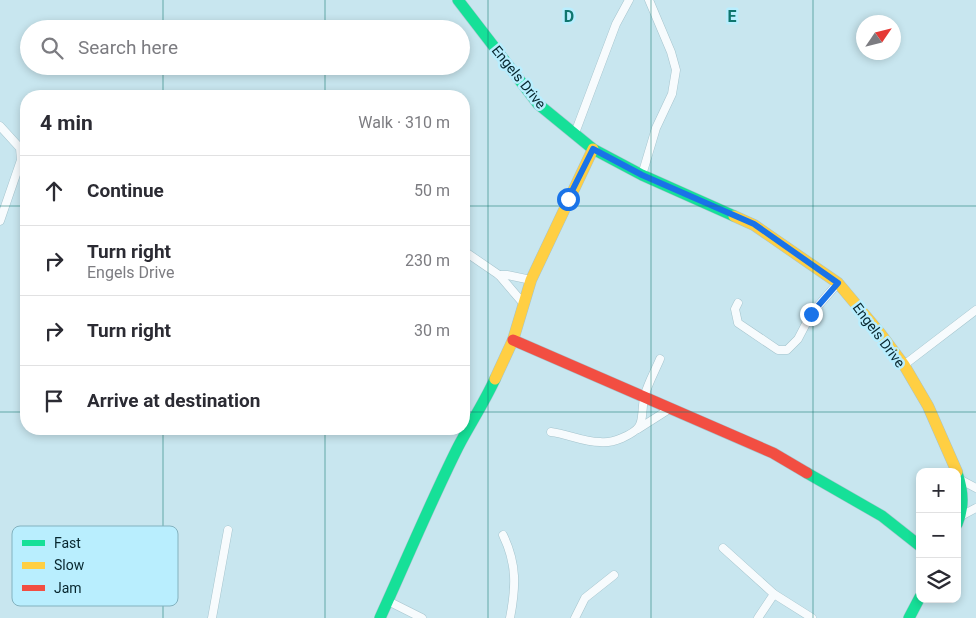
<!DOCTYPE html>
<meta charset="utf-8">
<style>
body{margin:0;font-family:Roboto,sans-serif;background:#f2f2f3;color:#2b2b33}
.controls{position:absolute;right:15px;bottom:15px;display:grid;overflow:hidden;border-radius:10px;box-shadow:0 2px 8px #0003}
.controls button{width:45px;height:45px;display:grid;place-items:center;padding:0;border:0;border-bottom:1px solid #e1e1e2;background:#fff;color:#2b2b33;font:25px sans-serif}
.compass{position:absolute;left:856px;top:15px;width:45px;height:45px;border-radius:50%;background:#fff;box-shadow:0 2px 8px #0003;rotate:55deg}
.stop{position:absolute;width:15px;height:15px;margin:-11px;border:4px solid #1a73e8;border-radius:50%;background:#fff}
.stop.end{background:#1a73e8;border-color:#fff;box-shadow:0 1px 5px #0008}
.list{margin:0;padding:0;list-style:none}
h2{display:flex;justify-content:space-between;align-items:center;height:65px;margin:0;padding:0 20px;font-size:21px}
h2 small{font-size:16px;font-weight:400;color:#7c7c81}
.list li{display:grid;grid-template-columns:32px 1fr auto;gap:15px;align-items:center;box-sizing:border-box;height:70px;padding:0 20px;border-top:1px solid #e1e1e2}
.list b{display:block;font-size:19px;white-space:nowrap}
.list p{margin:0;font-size:16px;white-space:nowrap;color:#7c7c81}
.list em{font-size:16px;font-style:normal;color:#7c7c81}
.icon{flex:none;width:28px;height:28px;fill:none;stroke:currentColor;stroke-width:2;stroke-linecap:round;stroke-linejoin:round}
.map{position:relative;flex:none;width:976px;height:618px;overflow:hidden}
.search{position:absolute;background:#fff;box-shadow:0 2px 8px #0003;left:20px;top:20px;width:450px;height:55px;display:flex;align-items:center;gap:12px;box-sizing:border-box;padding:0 18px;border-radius:28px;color:#7c7c81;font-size:19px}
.panel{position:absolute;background:#fff;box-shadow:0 2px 8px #0003;left:20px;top:90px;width:450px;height:345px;border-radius:20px}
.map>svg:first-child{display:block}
</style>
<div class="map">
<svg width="976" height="618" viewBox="0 0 976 618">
<rect width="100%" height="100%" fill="#c8e6ef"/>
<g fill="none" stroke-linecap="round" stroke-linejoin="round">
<defs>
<g id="street">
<path d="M 0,126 L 20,148 L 21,160 L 0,221"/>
<path d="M 575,133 L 616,24 L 629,0"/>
<path d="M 642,175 L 656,128 L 672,94 L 676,70 L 671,52 L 649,0"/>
<path d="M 464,251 L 499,275 L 523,303"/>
<path d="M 499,275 L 507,275 L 531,280"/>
<path d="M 738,303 L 735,309 L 738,323 L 778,350 L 787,350 L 798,339 L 811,314 L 838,283"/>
<path d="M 904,365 L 976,310"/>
<path d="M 638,429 L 671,408"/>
<path d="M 551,432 C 568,434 583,442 600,442 C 608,443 615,441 622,438 C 647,427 640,421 644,398 C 647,385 655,371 660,359"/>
<path d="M 961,480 L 976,488"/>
<path d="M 961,516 L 976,508"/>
<path d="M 503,535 C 517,564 516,587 510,618"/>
<path d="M 723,548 L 774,594 L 812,618"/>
<path d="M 388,601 L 422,618"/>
<path d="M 212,618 L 228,530"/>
<path d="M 575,618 L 585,598 L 614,575"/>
<path d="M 758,618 L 774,594"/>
</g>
<g id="fast">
<path d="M 458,0 L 538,104 L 593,149 L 642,175 L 734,216"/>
<path d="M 807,473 L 882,516 L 920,546"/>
<path d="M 957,473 C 963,490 964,508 957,524"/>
<path d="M 380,618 C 406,561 430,503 458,447 C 470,424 484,403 495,379"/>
<path d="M 909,618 L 920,597"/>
</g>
<g id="slow">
<path d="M 734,216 L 754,225 L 838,283 L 880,333 L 904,365 L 928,406 L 957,472"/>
<path d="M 495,379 L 513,340 L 531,280 L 593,149"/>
</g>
<path id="jam" d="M 513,340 L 773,453 L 807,473"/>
</defs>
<use href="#street" stroke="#a5c4cd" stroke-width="9"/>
<use href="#fast" stroke="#a5c4cd" stroke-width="12"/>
<use href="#slow" stroke="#a5c4cd" stroke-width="12"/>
<use href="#jam" stroke="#a5c4cd" stroke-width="12"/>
<use href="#street" stroke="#f7fbfd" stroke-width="8"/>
<use href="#fast" stroke="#16e098" stroke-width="11"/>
<use href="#slow" stroke="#ffcf43" stroke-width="11"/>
<use href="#jam" stroke="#f24e42" stroke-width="11"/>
</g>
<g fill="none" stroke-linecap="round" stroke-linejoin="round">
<path stroke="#1a73e8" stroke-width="6" d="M 568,199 L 593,149 L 642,175 L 754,224 L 838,283 L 811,314"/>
</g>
<path fill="none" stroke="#0f766e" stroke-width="1" stroke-opacity="0.55" d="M 163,0 L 163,29M 325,0 L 325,29M 488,0 L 488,618M 651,0 L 651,618M 813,0 L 813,618M 163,66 L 163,96M 325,66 L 325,96M 0,206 L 26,206M 464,206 L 976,206M 0,412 L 26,412M 464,412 L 976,412M 163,429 L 163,618M 325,429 L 325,618"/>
<g text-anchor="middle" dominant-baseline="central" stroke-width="5" stroke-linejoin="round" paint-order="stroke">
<g font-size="14" fill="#06252d" stroke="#b9eefe">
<text transform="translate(519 77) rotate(51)">Engels Drive</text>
<text transform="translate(879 335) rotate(53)">Engels Drive</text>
</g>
</g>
<rect x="12" y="526" width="166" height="80" rx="8" fill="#b9eefe" stroke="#83b2bf" stroke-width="1"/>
<rect x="22" y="540" width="23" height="6" fill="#16e098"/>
<rect x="22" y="562" width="23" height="7" fill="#ffcf43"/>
<rect x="22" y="585" width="23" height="6" fill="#f24e42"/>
<g font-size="14" fill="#06252d">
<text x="54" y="548">Fast</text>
<text x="54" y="570">Slow</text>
<text x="54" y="593">Jam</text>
</g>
<g font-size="16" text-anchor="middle" font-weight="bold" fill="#0f766e" stroke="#b9eefe" stroke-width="5" stroke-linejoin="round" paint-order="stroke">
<text x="569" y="22">D</text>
<text x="732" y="22">E</text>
</g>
</svg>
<div class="controls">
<button>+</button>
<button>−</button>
<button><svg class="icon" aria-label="layers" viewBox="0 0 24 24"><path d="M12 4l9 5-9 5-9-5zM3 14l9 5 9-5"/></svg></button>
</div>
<svg class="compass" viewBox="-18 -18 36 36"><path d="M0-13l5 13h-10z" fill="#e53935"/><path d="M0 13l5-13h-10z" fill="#7c7c81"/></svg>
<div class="stop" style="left:568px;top:199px"></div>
<div class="stop end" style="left:811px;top:314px"></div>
<div class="search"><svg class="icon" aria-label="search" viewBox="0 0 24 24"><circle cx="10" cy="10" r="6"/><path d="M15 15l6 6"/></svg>Search here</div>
<section class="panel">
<h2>4 min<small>Walk · 310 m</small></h2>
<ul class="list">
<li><svg class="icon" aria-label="ahead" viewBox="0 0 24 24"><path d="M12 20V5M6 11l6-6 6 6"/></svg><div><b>Continue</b></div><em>50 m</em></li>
<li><svg class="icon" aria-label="right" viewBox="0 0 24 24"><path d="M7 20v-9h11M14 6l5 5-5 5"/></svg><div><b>Turn right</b><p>Engels Drive</p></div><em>230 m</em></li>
<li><svg class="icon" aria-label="right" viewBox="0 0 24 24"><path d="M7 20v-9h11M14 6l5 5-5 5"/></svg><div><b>Turn right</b></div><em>30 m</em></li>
<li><svg class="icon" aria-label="arrive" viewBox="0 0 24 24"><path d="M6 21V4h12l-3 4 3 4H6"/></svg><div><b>Arrive at destination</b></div></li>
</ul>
</section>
</div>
